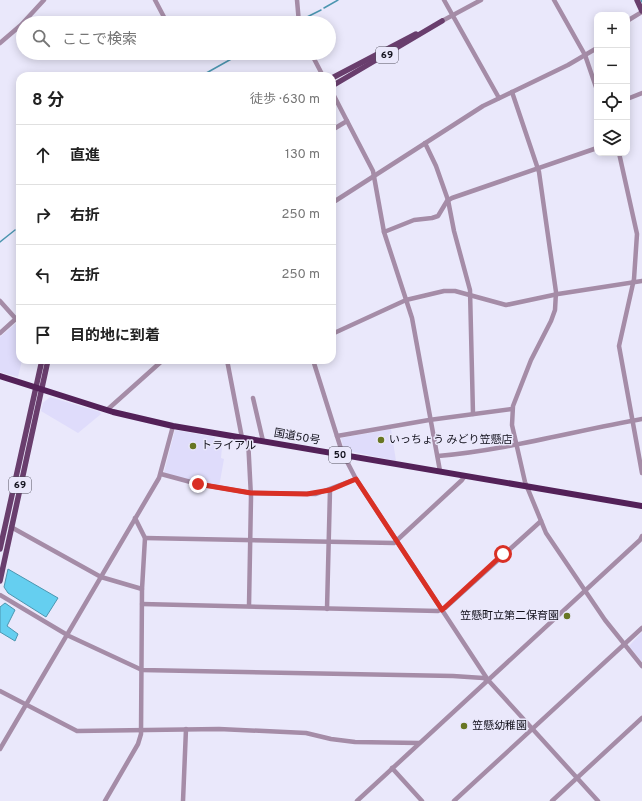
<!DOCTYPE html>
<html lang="ja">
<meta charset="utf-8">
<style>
body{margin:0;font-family:Overpass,"Noto Sans JP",sans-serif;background:#f2f2f2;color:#222}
.controls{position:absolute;right:12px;top:12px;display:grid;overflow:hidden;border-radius:8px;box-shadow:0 2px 10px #0003}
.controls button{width:36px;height:36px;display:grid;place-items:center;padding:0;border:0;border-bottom:1px solid #e0e0e0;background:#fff;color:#222;font:20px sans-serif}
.stop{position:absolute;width:12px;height:12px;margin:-9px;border:3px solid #d93025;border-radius:50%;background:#fff}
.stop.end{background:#d93025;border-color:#fff;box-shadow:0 1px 4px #0008}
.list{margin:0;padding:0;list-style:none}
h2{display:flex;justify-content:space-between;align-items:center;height:52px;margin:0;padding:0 16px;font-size:17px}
h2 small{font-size:13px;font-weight:400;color:#767676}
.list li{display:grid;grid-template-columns:26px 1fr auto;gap:12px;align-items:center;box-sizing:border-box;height:60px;padding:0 16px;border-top:1px solid #e0e0e0}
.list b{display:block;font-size:15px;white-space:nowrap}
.list em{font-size:13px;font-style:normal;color:#767676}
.icon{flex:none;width:22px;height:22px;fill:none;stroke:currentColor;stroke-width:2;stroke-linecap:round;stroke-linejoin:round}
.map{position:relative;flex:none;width:642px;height:801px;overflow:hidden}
.search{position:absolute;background:#fff;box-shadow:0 2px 10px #0003;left:16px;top:16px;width:320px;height:44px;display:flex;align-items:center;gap:10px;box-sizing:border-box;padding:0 14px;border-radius:22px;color:#767676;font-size:15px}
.panel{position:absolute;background:#fff;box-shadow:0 2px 10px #0003;left:16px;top:72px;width:320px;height:292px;border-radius:12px}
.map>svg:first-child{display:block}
</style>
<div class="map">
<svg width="642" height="801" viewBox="0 0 642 801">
<rect width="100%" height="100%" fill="#eae8fb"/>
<g fill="#dfdcfb">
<path d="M 15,324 L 20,326 L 20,360 L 22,360 L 18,377 L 0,372 L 0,337 Z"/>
<path d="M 50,397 L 100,412 L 101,414 L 78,433 L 41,411 L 43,403 Z"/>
<path d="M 391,429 L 396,461 L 344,450 L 341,438 Z"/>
<path d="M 175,430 L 215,437 L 214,446 L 222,447 L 221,458 L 224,459 L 219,487 L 165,474 L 164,472 Z"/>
<path d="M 642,632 L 642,662 L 629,646 Z"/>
</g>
<g fill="#65cff0" stroke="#4c96b0">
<path d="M 8,569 L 58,598 L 46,617 L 8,593 L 4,587 Z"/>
<path d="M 5,603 L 15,610 L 7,626 L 18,634 L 15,641 L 0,632 L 0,607 Z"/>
</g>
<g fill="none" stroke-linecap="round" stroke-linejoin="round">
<g stroke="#4c96b0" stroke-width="1.5">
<path d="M 641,0 L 642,2"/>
<path d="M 324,8 L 338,0"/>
<path d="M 303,19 L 321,10"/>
<path d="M 201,76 L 242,53"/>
<path d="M 0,242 L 15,230"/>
</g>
<g stroke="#a58ca7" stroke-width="4.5">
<path d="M 155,0 L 164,17"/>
<path d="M 297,0 L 299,23"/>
<path d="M 444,0 L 499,98"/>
<path d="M 554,0 L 585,55 L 597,90"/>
<path d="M 442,21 L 481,0"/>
<path d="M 627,21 L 642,12"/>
<path d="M 0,43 L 21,25 L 44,0"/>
<path d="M 311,53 L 323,76"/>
<path d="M 332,92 L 373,171 L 384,232 L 412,318 L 440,471"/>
<path d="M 512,92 L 539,172 L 556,292 L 555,310 L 551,321 L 531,360 L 513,406 L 512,425 L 525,482 L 546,533 L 605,620 L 642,666"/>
<path d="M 627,99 L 642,93"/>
<path d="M 332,130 L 347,121"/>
<path d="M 425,143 L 436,166 L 448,200 L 454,231 L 470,290 L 473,414"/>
<path d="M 619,153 L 637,234 L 634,279 L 619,346 L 642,473"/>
<path d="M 332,203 L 483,106 L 568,65 L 597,48"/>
<path d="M 384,232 L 414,220 L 432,218 L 438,216 L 447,201 L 452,198 L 597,148"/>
<path d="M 0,301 L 16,319"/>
<path d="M 0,333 L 20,315"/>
<path d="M 332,334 L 406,300 L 444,291 L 455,291 L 506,305 L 558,294 L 642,281"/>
<path d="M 227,360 L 242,438"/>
<path d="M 313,360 L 342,452 L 356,479 L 488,680 L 598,801"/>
<path d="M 253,398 L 263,441"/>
<path d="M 107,410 L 163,360"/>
<path d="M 337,436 L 429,420 L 512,409"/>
<path d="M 248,439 L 251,497 L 249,606"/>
<path d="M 438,456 C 507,450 574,431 642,419"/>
<path d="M 161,474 L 198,484 L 251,493 L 316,494 L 356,479"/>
<path d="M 11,527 L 101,577 L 142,589"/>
<path d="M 145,538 L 394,543 L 462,480 L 465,476"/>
<path d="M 0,595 L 69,636 L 142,670 L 453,676 L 483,678 L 488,680"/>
<path d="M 142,604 L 438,611 L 445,608 L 541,521"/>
<path d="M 327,609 L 330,490"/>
<path d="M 0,691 L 77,731 L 219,729 L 306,733 L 331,739 L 355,742 L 419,743"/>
<path d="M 0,749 L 159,478 L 173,426"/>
<path d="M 392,768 L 422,801"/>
<path d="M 105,801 L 138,744 L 141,734 L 142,589 L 145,538 L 135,518"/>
<path d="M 183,801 L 186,729"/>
<path d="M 357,801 L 640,540 L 642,536"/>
<path d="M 454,801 L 642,628"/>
<path d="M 552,801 L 642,718"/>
</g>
<g stroke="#693e6d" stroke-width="5.5">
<path d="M 637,0 L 642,11"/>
<path d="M 332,78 L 416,34"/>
<path d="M 332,86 L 442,21"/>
<path d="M 0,549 L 42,360"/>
<path d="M 0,581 L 48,360"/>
</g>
<path stroke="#532158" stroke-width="6" d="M 0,376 L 113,412 L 173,426 L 642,506"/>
</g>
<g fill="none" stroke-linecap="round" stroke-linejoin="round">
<path stroke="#d93025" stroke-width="5" d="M 198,484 L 251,493 L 307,494 L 330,490 L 356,479 L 442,610 L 503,554"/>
</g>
<g fill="#687623" stroke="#eae8fb" stroke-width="1.5">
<circle cx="381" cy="440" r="4"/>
<circle cx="193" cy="446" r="4"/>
<circle cx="567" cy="616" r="4"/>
<circle cx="464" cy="726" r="4"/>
</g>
<g text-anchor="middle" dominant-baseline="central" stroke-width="3" stroke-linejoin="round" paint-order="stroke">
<g fill="#eae8fb" stroke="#52515e" stroke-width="1">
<rect x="376" y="47" width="22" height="16" rx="3"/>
<rect x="329" y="447" width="22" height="16" rx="3"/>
<rect x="9" y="477" width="22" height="16" rx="3"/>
</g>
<g font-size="10" font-weight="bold" fill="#11101b">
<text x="387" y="55">69</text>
<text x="340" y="455">50</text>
<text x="20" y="485">69</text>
</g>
<g font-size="11" fill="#11101b" stroke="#eae8fb">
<text transform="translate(297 437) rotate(10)">国道50号</text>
</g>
<g font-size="11" fill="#11101b" stroke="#eae8fb" text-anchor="start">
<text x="389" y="440">いっちょう みどり笠懸店</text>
<text x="201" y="446">トライアル</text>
<text x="559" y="616" text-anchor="end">笠懸町立第二保育園</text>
<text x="472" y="726">笠懸幼稚園</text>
</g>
</g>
</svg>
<div class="controls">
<button>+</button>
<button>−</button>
<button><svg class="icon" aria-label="locate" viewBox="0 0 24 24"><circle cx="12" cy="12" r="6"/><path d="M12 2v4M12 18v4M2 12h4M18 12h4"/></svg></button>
<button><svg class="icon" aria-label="layers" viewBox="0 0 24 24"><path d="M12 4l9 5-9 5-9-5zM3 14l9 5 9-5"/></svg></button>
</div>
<div class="stop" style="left:503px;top:554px"></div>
<div class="stop end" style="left:198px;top:484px"></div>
<div class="search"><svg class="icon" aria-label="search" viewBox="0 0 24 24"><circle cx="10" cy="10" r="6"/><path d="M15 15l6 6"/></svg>ここで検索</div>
<section class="panel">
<h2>8 分<small>徒歩 · 630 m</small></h2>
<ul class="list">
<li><svg class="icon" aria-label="ahead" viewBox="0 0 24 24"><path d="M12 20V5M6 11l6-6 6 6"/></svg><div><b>直進</b></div><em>130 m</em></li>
<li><svg class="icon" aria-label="right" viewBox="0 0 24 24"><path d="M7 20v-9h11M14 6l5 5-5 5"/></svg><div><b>右折</b></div><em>250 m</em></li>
<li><svg class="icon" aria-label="left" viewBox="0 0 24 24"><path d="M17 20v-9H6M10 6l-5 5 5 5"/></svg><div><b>左折</b></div><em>250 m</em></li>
<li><svg class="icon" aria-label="arrive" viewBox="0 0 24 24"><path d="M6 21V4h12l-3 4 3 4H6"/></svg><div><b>目的地に到着</b></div></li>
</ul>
</section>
</div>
